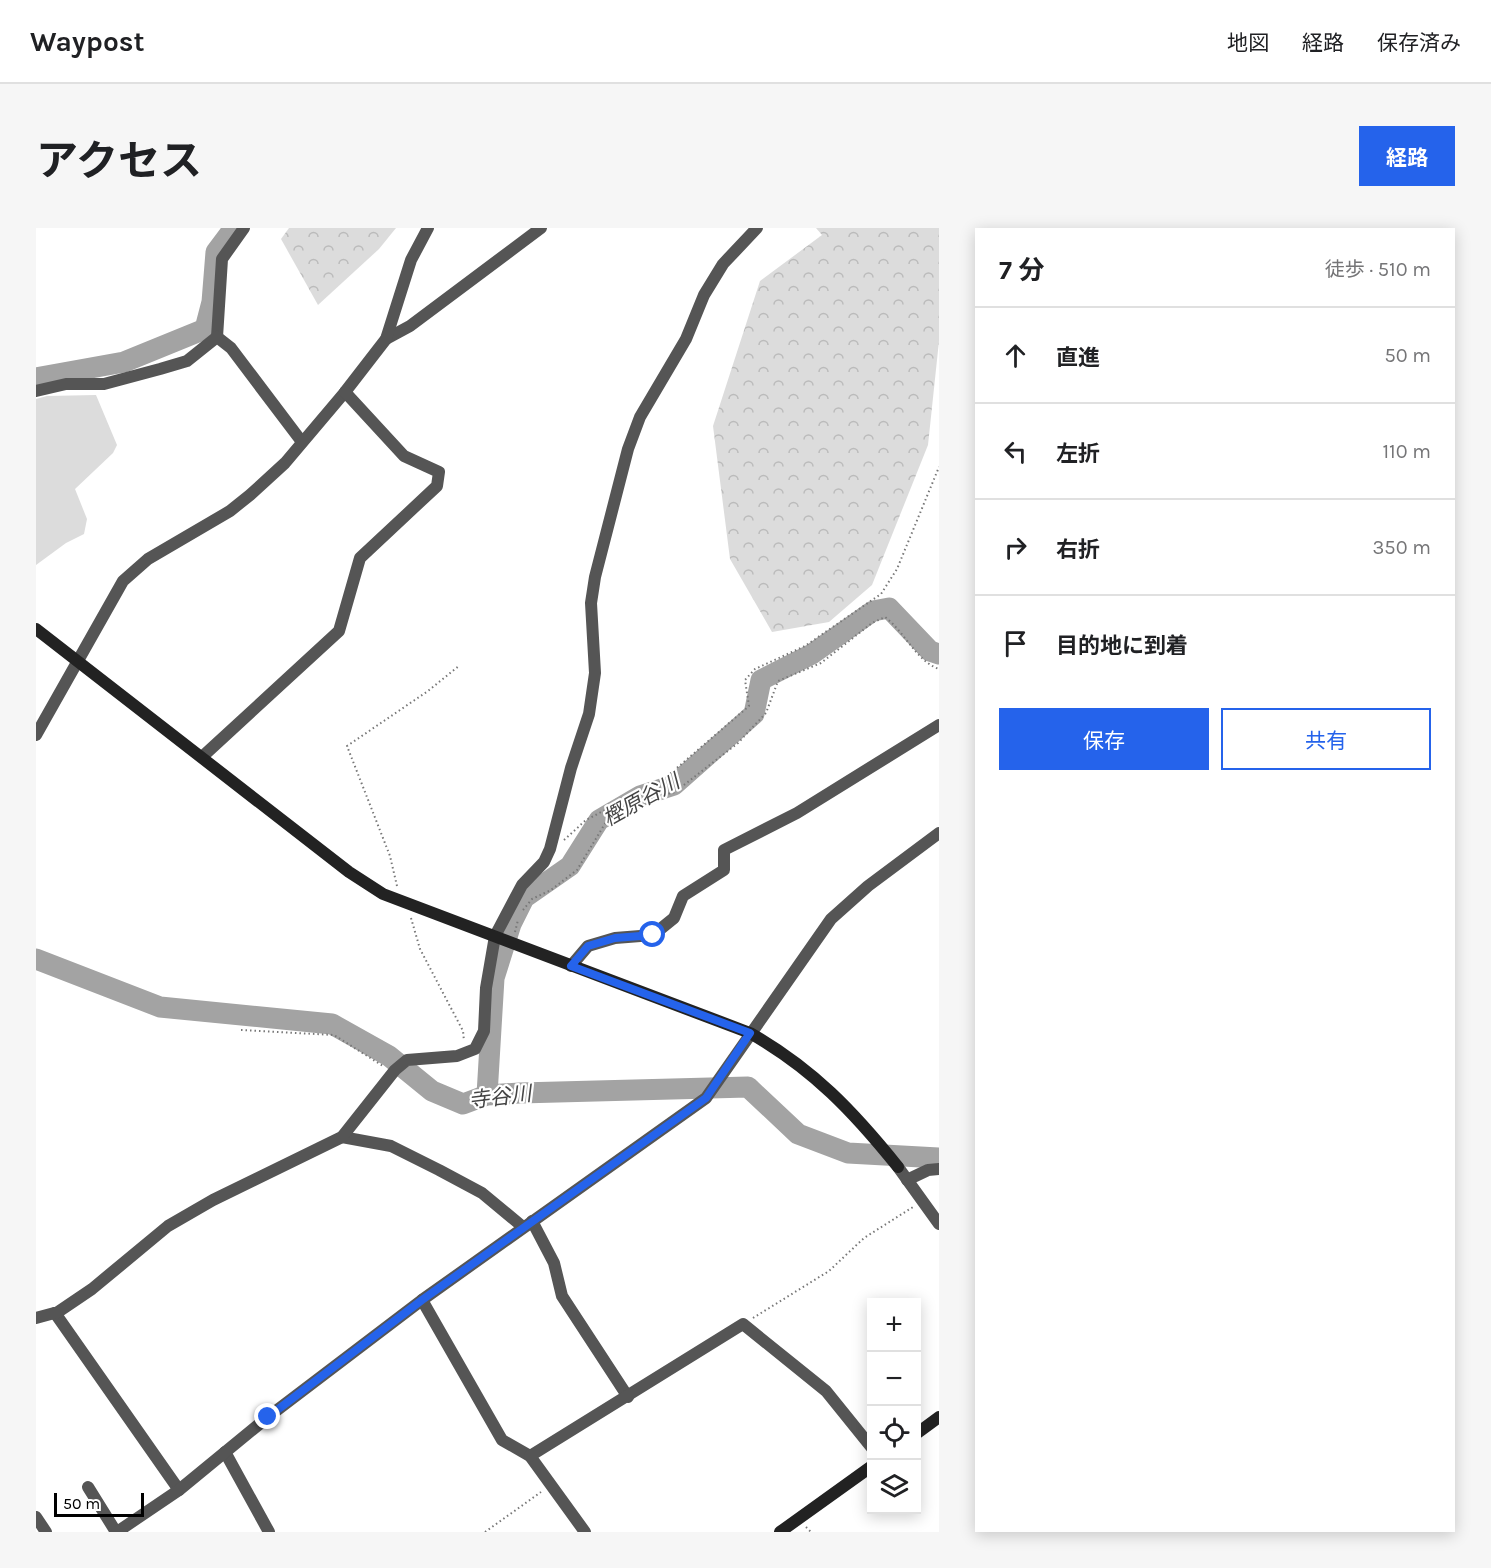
<!DOCTYPE html>
<html lang="ja">
<meta charset="utf-8">
<style>
body{margin:0;font-family:Karla,"Noto Sans JP",sans-serif;background:#f6f6f6;color:#202124}
.controls{position:absolute;right:18px;bottom:18px;display:grid;overflow:hidden;border-radius:0px;box-shadow:0 3px 15px #0003}
.controls button{width:54px;height:54px;display:grid;place-items:center;padding:0;border:0;border-bottom:2px solid #e0e0e0;background:#fff;color:#202124;font:30px sans-serif}
.scale{position:absolute;left:18px;bottom:15px;width:90px;box-sizing:border-box;padding-left:6px;border:3px solid #000;border-top:0;font-size:16px;line-height:21px;white-space:nowrap;color:#000;-webkit-text-stroke:4px #fff;paint-order:stroke}
.stop{position:absolute;width:18px;height:18px;margin:-14px;border:4px solid #2563eb;border-radius:50%;background:#fff}
.stop.end{background:#2563eb;border-color:#fff;box-shadow:0 2px 6px #0008}
.list{margin:0;padding:0;list-style:none}
h2{display:flex;justify-content:space-between;align-items:center;height:78px;margin:0;padding:0 24px;font-size:26px}
h2 small{font-size:20px;font-weight:400;color:#757577}
.list li{display:grid;grid-template-columns:39px 1fr auto;gap:18px;align-items:center;box-sizing:border-box;height:96px;padding:0 24px;border-top:2px solid #e0e0e0}
.list b{display:block;font-size:22px;white-space:nowrap}
.list em{font-size:20px;font-style:normal;color:#757577}
.actions{display:flex;gap:12px;padding:18px 24px}
.actions a{flex:1;padding:14px 0;border:2px solid #2563eb;border-radius:0px;text-align:center;font-size:21px;color:#2563eb}
.actions .main{background:#2563eb;color:#fff}
.icon{flex:none;width:33px;height:33px;fill:none;stroke:currentColor;stroke-width:2;stroke-linecap:round;stroke-linejoin:round}
.map{position:relative;flex:none;width:903px;height:1304px;overflow:hidden;border-radius:0px}
header{display:flex;align-items:center;gap:36px;box-sizing:border-box;height:84px;padding:0 30px;background:#fff;border-bottom:2px solid #e0e0e0}
header strong{font-size:28px}
nav{display:flex;gap:33px;margin-inline-start:auto;font-size:21px}
.intro{display:flex;align-items:center;justify-content:space-between;box-sizing:border-box;height:144px;padding:0 36px}
h1{margin:0;font-size:42px}
.button{padding:15px 27px;border-radius:0px;background:#2563eb;color:#fff;font-size:21px;font-weight:700}
main{display:flex;gap:36px;padding:0 36px}
aside{flex:1;background:#fff;border-radius:0px;box-shadow:0 3px 15px #0003}
.map>svg:first-child{display:block}
</style>
<header>
<strong>Waypost</strong>
<nav><a>地図</a><a>経路</a><a>保存済み</a></nav>
</header>
<div class="intro"><h1>アクセス</h1><a class="button">経路</a></div>
<main>
<div class="map">
<svg width="903" height="1304" viewBox="0 0 903 1304">
<defs>
<pattern id="forest-crowns" width="20" height="18" patternUnits="userSpaceOnUse" patternTransform="scale(1.5)"><rect width="20" height="18" fill="#dcdcdc"/><path d="M2 6a3 3 0 1 1 6 0M12 15a3 3 0 1 1 6 0" fill="none" stroke="#bbb"/></pattern>
</defs>
<rect width="100%" height="100%" fill="#fff"/>
<path fill="#dcdcdc" d="M 60,167 L 81,217 L 77,225 L 39,261 L 51,291 L 48,306 L 30,315 L 0,337 L 0,171 L 11,168 Z"/>
<g fill="url(#forest-crowns)">
<path d="M 253,0 L 360,0 L 343,21 L 282,77 L 245,11 Z"/>
<path d="M 780,0 L 903,0 L 903,113 L 892,217 L 836,357 L 793,394 L 736,404 L 694,331 L 677,198 L 724,53 L 786,7 Z"/>
</g>
<g fill="none" stroke-linecap="round" stroke-linejoin="round">
<g stroke="#a3a3a3" stroke-width="21">
<path d="M 0,150 L 88,134 L 169,101 L 176,74 L 180,24 L 198,0"/>
<path d="M 0,731 L 124,779 L 296,796 L 353,828 L 396,863 L 427,876 L 451,867 L 484,865 L 712,859 L 762,906 L 812,925 L 903,930"/>
<path d="M 451,867 L 458,750 L 475,696 L 488,670 L 534,638 L 563,592 L 604,568 L 638,557 L 718,486 L 725,452 L 776,426 L 837,383 L 853,380 L 894,423 L 903,426"/>
</g>
<g stroke="#777" stroke-width="2" stroke-dasharray="1.5 3" stroke-linecap="butt">
<path d="M 528,612 L 550,592 L 628,551 L 713,478 L 709,452 L 719,441 L 769,418 L 845,366 L 861,341 L 903,239"/>
<path d="M 361,658 L 354,628 L 311,518 L 392,463 L 424,437"/>
<path d="M 487,682 L 496,671 L 515,662 L 541,642 L 570,594 L 604,573 L 639,564 L 702,515 L 730,485 L 742,453 L 785,435 L 836,395 L 849,389 C 869,404 880,433 903,441"/>
<path d="M 375,690 L 384,721 L 427,803 L 428,813"/>
<path d="M 479,704 L 482,692"/>
<path d="M 205,802 L 298,807 L 347,838"/>
<path d="M 717,1090 L 793,1043 L 828,1010 L 877,979"/>
<path d="M 770,1299 L 775,1304"/>
<path d="M 449,1304 L 505,1264"/>
</g>
<g stroke="#555" stroke-width="12">
<path d="M 181,109 L 186,31 L 208,0"/>
<path d="M 350,111 L 374,98 L 505,0"/>
<path d="M 0,163 L 30,156 L 68,156 L 124,141 L 151,133 L 181,109 L 195,120 L 266,214"/>
<path d="M 0,507 L 87,353 L 112,331 L 194,283 L 214,267 L 249,235 L 309,164 L 350,111 L 375,32 L 392,0"/>
<path d="M 166,529 L 303,403 L 324,330 L 401,258 L 403,244 L 368,228 L 309,164"/>
<path d="M 535,738 L 552,718 L 579,710 L 617,707 L 638,690 L 647,668 L 688,642 L 688,622 L 761,585 L 903,497"/>
<path d="M 306,909 L 355,918 L 403,942 L 446,965 L 487,999"/>
<path d="M 862,939 L 903,996"/>
<path d="M 871,952 L 892,942 L 903,941"/>
<path d="M 496,993 L 518,1035 L 526,1068 L 592,1169"/>
<path d="M 386,1072 L 466,1212 L 494,1228 L 549,1304"/>
<path d="M 19,1085 L 143,1262"/>
<path d="M 0,1090 L 22,1084 L 56,1061 L 132,998 L 177,972 L 306,909 L 359,842 L 371,832 L 421,828 L 439,821 L 448,803 L 450,760 L 459,708 L 486,657 L 508,634 L 514,621 L 535,540 L 553,486 L 559,445 L 555,375 L 559,349 L 592,221 L 604,189 L 650,111 L 668,67 L 687,36 L 721,0"/>
<path d="M 189,1224 L 233,1304"/>
<path d="M 494,1228 L 707,1096 L 790,1163 L 836,1220"/>
<path d="M 52,1259 L 80,1304"/>
<path d="M 0,1289 L 10,1304"/>
<path d="M 81,1304 L 143,1262 L 232,1189 L 386,1072 L 670,870 L 795,691 L 832,658 L 903,605"/>
</g>
<g stroke="#222" stroke-width="12">
<path d="M 0,401 L 313,644 L 347,666 L 714,805 C 777,841 817,883 862,939"/>
<path d="M 880,1206 L 903,1189"/>
<path d="M 744,1304 L 836,1238"/>
</g>
</g>
<g fill="none" stroke-linecap="round" stroke-linejoin="round">
<path stroke="#2563eb" stroke-width="8" d="M 232,1189 L 386,1072 L 670,870 L 714,805 L 535,738 L 552,718 L 579,710 L 617,707"/>
</g>
<g text-anchor="middle" dominant-baseline="central" stroke-width="4.5" stroke-linejoin="round" paint-order="stroke">
<g font-size="21" font-style="italic" fill="#444" stroke="#fff">
<text transform="translate(605 572) rotate(-29)">樫原谷川</text>
<text transform="translate(464 869) rotate(-7)">寺谷川</text>
</g>
</g>
</svg>
<div class="controls">
<button>+</button>
<button>−</button>
<button><svg class="icon" aria-label="locate" viewBox="0 0 24 24"><circle cx="12" cy="12" r="6"/><path d="M12 2v4M12 18v4M2 12h4M18 12h4"/></svg></button>
<button><svg class="icon" aria-label="layers" viewBox="0 0 24 24"><path d="M12 4l9 5-9 5-9-5zM3 14l9 5 9-5"/></svg></button>
</div>
<div class="scale">50 m</div>
<div class="stop" style="left:617px;top:707px"></div>
<div class="stop end" style="left:232px;top:1189px"></div>
</div>
<aside>
<h2>7 分<small>徒歩 · 510 m</small></h2>
<ul class="list">
<li><svg class="icon" aria-label="ahead" viewBox="0 0 24 24"><path d="M12 20V5M6 11l6-6 6 6"/></svg><div><b>直進</b></div><em>50 m</em></li>
<li><svg class="icon" aria-label="left" viewBox="0 0 24 24"><path d="M17 20v-9H6M10 6l-5 5 5 5"/></svg><div><b>左折</b></div><em>110 m</em></li>
<li><svg class="icon" aria-label="right" viewBox="0 0 24 24"><path d="M7 20v-9h11M14 6l5 5-5 5"/></svg><div><b>右折</b></div><em>350 m</em></li>
<li><svg class="icon" aria-label="arrive" viewBox="0 0 24 24"><path d="M6 21V4h12l-3 4 3 4H6"/></svg><div><b>目的地に到着</b></div></li>
</ul>
<div class="actions"><a class="main">保存</a><a>共有</a></div>
</aside>
</main>
